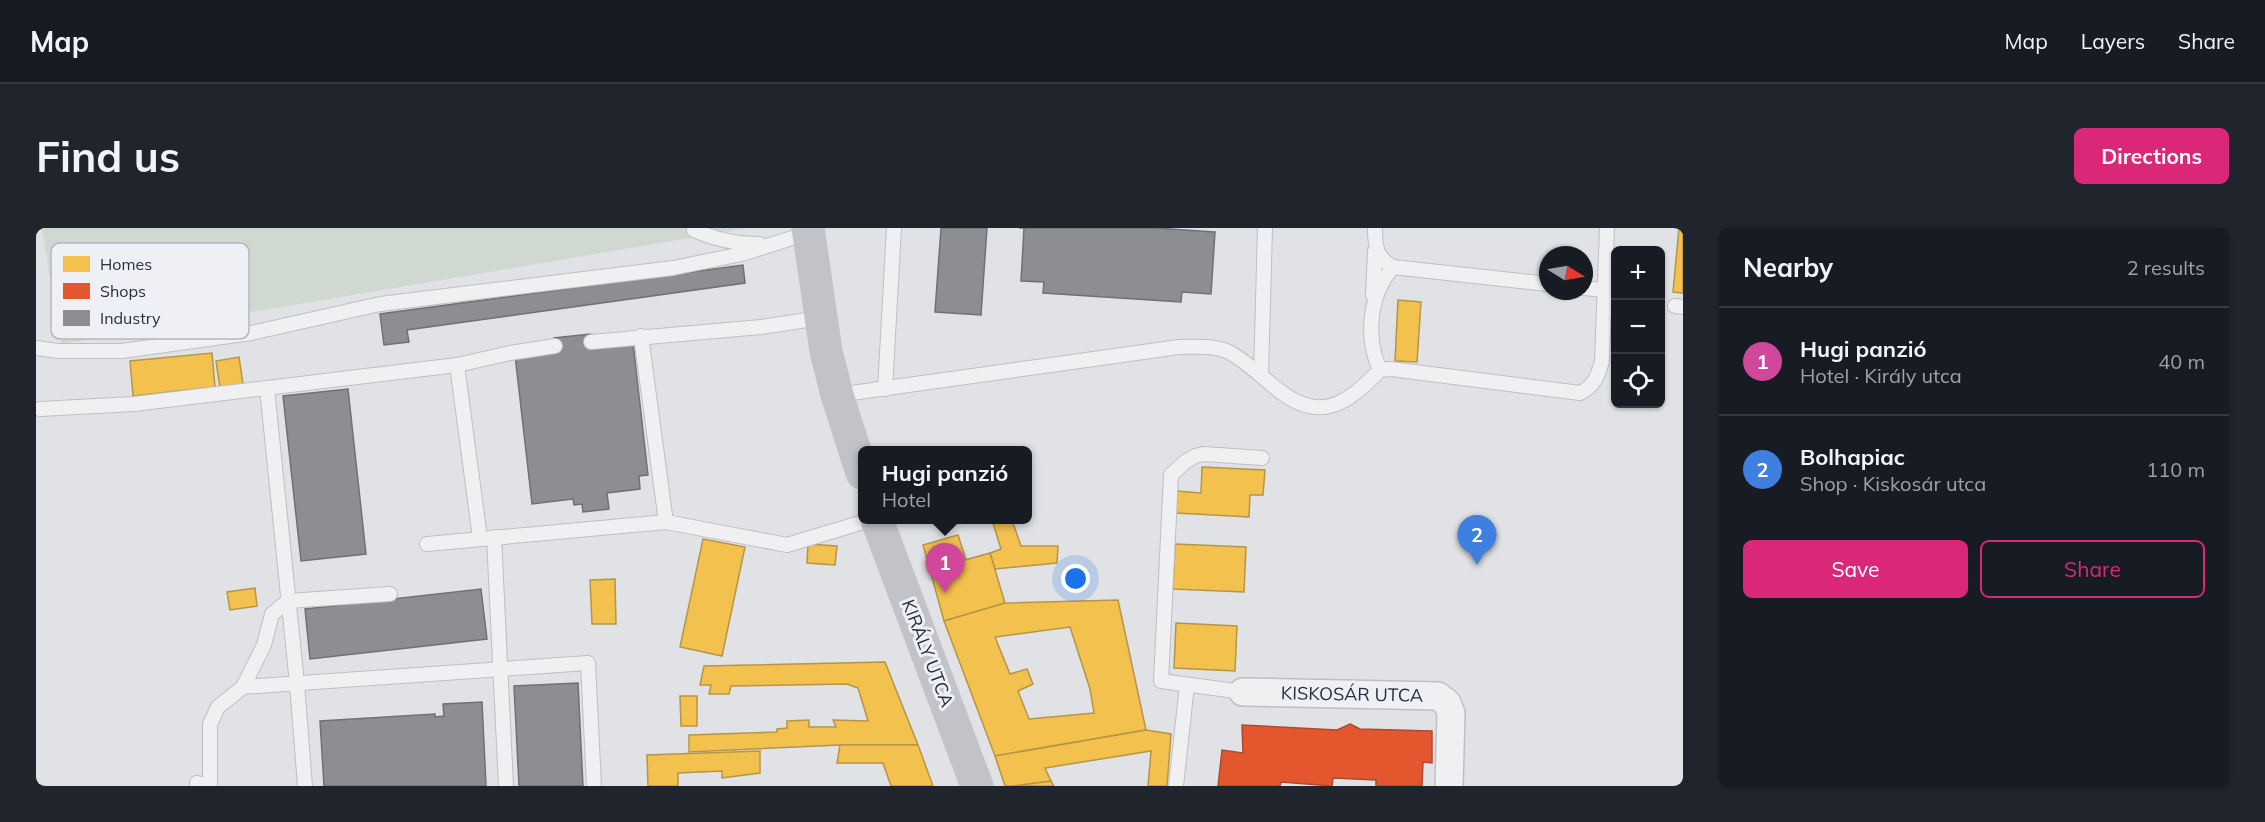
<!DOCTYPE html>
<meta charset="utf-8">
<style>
body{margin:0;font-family:Mulish,sans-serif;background:#20242c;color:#f1f3f6}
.controls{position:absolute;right:18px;top:18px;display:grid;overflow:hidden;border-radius:9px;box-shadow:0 2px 4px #0004}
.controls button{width:54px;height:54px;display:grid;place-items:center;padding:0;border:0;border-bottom:2px solid #363941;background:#171b24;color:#f1f3f6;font:30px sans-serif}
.compass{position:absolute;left:1503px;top:18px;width:54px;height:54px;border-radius:50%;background:#171b24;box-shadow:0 2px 4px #0004;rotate:101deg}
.you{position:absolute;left:1040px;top:351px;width:21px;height:21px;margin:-15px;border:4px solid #fff;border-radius:50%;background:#1a73e8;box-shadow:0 0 0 9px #1a73e833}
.badge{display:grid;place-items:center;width:39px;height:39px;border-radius:50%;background:#db2777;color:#fff;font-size:20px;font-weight:700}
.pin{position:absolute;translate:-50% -50px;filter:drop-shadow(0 2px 3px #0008)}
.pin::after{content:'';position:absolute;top:32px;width:21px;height:18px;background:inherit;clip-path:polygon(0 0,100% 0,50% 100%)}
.popup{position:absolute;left:822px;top:218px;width:174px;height:78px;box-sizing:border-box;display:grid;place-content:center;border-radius:9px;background:#171b24;filter:drop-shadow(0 2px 4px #0005);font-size:20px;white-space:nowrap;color:#9ea1a6}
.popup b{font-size:22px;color:#f1f3f6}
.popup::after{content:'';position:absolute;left:50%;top:100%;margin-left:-12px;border:12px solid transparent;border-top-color:#171b24}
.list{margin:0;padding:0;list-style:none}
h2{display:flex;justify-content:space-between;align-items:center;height:78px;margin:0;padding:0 24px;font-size:26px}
h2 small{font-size:20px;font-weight:400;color:#9ea1a6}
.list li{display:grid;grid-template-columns:39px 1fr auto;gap:18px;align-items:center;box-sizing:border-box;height:108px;padding:0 24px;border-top:2px solid #363941}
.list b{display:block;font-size:22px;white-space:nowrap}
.list p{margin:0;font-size:20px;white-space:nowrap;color:#9ea1a6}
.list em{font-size:20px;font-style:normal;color:#9ea1a6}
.actions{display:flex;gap:12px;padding:18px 24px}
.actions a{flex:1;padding:14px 0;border:2px solid #db2777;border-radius:9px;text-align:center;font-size:21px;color:#db2777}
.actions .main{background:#db2777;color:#fff}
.icon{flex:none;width:33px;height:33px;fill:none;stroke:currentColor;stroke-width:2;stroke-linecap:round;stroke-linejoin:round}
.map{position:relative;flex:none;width:1647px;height:558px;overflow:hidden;border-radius:9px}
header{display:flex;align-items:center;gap:36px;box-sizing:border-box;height:84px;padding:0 30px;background:#171b24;border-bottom:2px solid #363941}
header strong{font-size:28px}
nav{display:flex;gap:33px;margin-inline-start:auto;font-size:21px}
.intro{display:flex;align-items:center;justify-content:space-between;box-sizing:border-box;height:144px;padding:0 36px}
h1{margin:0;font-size:42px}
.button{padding:15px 27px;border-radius:9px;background:#db2777;color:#fff;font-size:21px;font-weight:700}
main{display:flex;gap:36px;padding:0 36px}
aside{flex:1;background:#171b24;border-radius:9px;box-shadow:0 2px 4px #0004}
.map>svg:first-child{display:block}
</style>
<header>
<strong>Map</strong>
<nav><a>Map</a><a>Layers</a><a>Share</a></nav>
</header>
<div class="intro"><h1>Find us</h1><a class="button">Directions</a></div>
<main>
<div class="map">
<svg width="1647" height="558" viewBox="0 0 1647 558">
<rect width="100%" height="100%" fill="#e1e2e5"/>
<path fill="#d0d9d1" d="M 6,0 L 707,0 L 708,1 L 25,116 Z"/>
<g fill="#f2c14e" stroke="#b69549" stroke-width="1.5" fill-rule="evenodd">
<path d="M 1643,0 L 1647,0 L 1647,65 L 1637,64 Z"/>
<path d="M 1362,72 L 1385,74 L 1381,134 L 1359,133 Z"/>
<path d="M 176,125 L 179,159 L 97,168 L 94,133 Z"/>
<path d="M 203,129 L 207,156 L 184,160 L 180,133 Z"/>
<path d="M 1166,239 L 1229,242 L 1227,267 L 1214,267 L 1213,289 L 1140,285 L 1141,263 L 1165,265 Z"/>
<path d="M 956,292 L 976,292 L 985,318 L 1022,318 L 1021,335 L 959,341 L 954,325 L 965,321 Z"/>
<path d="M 922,307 L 930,332 L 894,342 L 887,317 Z"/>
<path d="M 667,311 L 709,319 L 686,428 L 644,419 Z"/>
<path d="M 772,316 L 801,318 L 799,337 L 771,335 Z"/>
<path d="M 1139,316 L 1210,319 L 1208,364 L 1137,361 Z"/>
<path d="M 954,325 L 969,375 L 908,393 L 894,342 Z"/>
<path d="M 579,351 L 580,396 L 556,396 L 554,352 Z"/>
<path d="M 219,360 L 221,378 L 194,382 L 191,364 Z"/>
<path d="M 1082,372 L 1110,502 L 959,528 L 908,393 L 969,375 ZM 1034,399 L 1054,461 L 1058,485 L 993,491 L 982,463 L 997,456 L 991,441 L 974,446 L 959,409 Z"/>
<path d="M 1140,395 L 1201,398 L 1199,443 L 1138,440 Z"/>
<path d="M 849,434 L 882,517 L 804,517 L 653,524 L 653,507 L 741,504 L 741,501 L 751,500 L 751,493 L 773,492 L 773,499 L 800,499 L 797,492 L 832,493 L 822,460 L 811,456 L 695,458 L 693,466 L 673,466 L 675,457 L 664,457 L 668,438 Z"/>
<path d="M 644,468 L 661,468 L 661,498 L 645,498 Z"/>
<path d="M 1110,502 L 1135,506 L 1131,558 L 1112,558 L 1115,523 L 1009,540 L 1015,553 L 978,558 L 969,558 L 959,528 Z"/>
<path d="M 804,517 L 882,517 L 897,558 L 855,558 L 847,535 L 801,535 Z"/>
<path d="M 724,523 L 724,545 L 686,550 L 686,543 L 642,545 L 642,558 L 612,558 L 611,527 Z"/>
<path d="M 1015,553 L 1018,558 L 978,558 Z"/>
</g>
<path fill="#e4572e" stroke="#ac4a33" stroke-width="1.5" d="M 1314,496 L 1324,501 L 1396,503 L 1396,535 L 1387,534 L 1386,558 L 1340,558 L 1340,552 L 1297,550 L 1296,558 L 1245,554 L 1244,558 L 1182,558 L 1186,522 L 1207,525 L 1206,497 L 1301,502 Z"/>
<g fill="#8d8d92" stroke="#6f7079" stroke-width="1.5">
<path d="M 905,0 L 951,0 L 945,87 L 899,84 Z"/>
<path d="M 983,0 L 1119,0 L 1179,4 L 1175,66 L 1146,64 L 1145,74 L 1007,65 L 1008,54 L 985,53 L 988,0 Z"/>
<path d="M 707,37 L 709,55 L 371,102 L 373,114 L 348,117 L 344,86 Z"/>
<path d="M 554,106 L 556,119 L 597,115 L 612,247 L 603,248 L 604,261 L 571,265 L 573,281 L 547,284 L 546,276 L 538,277 L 537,271 L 496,276 L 479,127 L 520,123 L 518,110 Z"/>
<path d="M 312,161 L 330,326 L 265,333 L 247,168 Z"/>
<path d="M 445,361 L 451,411 L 274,431 L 269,381 Z"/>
<path d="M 542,455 L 547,558 L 483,558 L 478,458 Z"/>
<path d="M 446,474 L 450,558 L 288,558 L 284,493 L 399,486 L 399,489 L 408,488 L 407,476 Z"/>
</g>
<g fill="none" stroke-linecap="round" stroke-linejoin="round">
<defs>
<g id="lane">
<path d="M 1339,0 C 1339,18 1340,30 1357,39 L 1512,56"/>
<path d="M 658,2 C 680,12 699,16 723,16"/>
<path d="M 1548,60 L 1569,62"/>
<path d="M 1337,67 L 1339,23"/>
<path d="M 1639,78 L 1647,79"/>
<path d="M 605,108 L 630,294"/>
<path d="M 555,114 L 725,99 L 784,90"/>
<path d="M 0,120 L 22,123 L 86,123 L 215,105 L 344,76 L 637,40 L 706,26 L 772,5"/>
<path d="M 421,137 L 444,310"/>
<path d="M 1344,142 C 1329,109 1333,67 1357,39"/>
<path d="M 1225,146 L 1229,0"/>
<path d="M 231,160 L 261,456 L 269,558"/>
<path d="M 849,161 L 858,0"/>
<path d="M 801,167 L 1143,119 C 1159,119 1178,117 1193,124 C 1211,134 1225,148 1241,161 C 1284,196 1311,176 1344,142 L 1355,141 L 1544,165 C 1559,158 1562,147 1566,133 L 1571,0"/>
<path d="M 4,181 L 98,176 L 421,137 L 474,125 L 519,118"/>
<path d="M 458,309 L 470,558"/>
<path d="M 391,316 L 630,294 L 751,317 L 834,292"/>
<path d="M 207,459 L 552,435 L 558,558"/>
<path d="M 1207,464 L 1125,453 L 1135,247 L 1149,234 L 1159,228 L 1168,226 L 1226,230"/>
<path d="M 161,555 L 173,558"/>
<path d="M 174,558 L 174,496 L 182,479 L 207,459 L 228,417 L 236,386 L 252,373 L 354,366"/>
<path d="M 1140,558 L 1151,457"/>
</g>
<path id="street" d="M 1207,464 L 1402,468 L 1411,475 L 1415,485 L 1413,558"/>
</defs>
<use href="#lane" stroke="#bebfc2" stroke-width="16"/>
<use href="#street" stroke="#bebfc2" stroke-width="30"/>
<use href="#lane" stroke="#f0f0f2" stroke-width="14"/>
<use href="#street" stroke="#f0f0f2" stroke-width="27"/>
<g stroke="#c2c3c8" stroke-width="33">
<path d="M 772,0 L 790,123 L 801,167 L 826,245"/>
<path d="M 841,292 L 941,558"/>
</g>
</g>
<g text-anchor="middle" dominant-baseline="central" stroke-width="6" stroke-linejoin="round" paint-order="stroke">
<g font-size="18" fill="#292d3e" stroke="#eef0f5">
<text transform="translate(892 425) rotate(69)">KIRÁLY UTCA</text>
<text transform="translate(1316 466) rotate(1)">KISKOSÁR UTCA</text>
</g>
</g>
<rect x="15" y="15" width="198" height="96" rx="9" fill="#eef0f5" stroke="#b3b6be" stroke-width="1.5"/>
<rect x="27" y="28" width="27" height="16" fill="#f2c14e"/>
<rect x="27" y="55" width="27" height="16" fill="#e4572e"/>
<rect x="27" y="82" width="27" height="16" fill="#8d8d92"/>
<g font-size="16" fill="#292d3e">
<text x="64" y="42">Homes</text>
<text x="64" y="69">Shops</text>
<text x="64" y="96">Industry</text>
</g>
</svg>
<div class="controls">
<button>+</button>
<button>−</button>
<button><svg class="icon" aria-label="locate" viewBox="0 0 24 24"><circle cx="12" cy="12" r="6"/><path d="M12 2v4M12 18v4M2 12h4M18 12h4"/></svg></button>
</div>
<svg class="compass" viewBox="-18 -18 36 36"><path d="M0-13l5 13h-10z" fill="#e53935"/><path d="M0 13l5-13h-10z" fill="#9ea1a6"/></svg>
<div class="you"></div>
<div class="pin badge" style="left:909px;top:365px;background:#d1479c">1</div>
<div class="popup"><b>Hugi panzió</b>Hotel</div>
<div class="pin badge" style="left:1441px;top:337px;background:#3f7fe0">2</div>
</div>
<aside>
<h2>Nearby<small>2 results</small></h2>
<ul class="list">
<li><span class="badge" style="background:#d1479c">1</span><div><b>Hugi panzió</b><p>Hotel · Király utca</p></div><em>40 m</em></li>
<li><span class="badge" style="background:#3f7fe0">2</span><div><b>Bolhapiac</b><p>Shop · Kiskosár utca</p></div><em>110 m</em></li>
</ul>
<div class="actions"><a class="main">Save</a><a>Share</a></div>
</aside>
</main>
